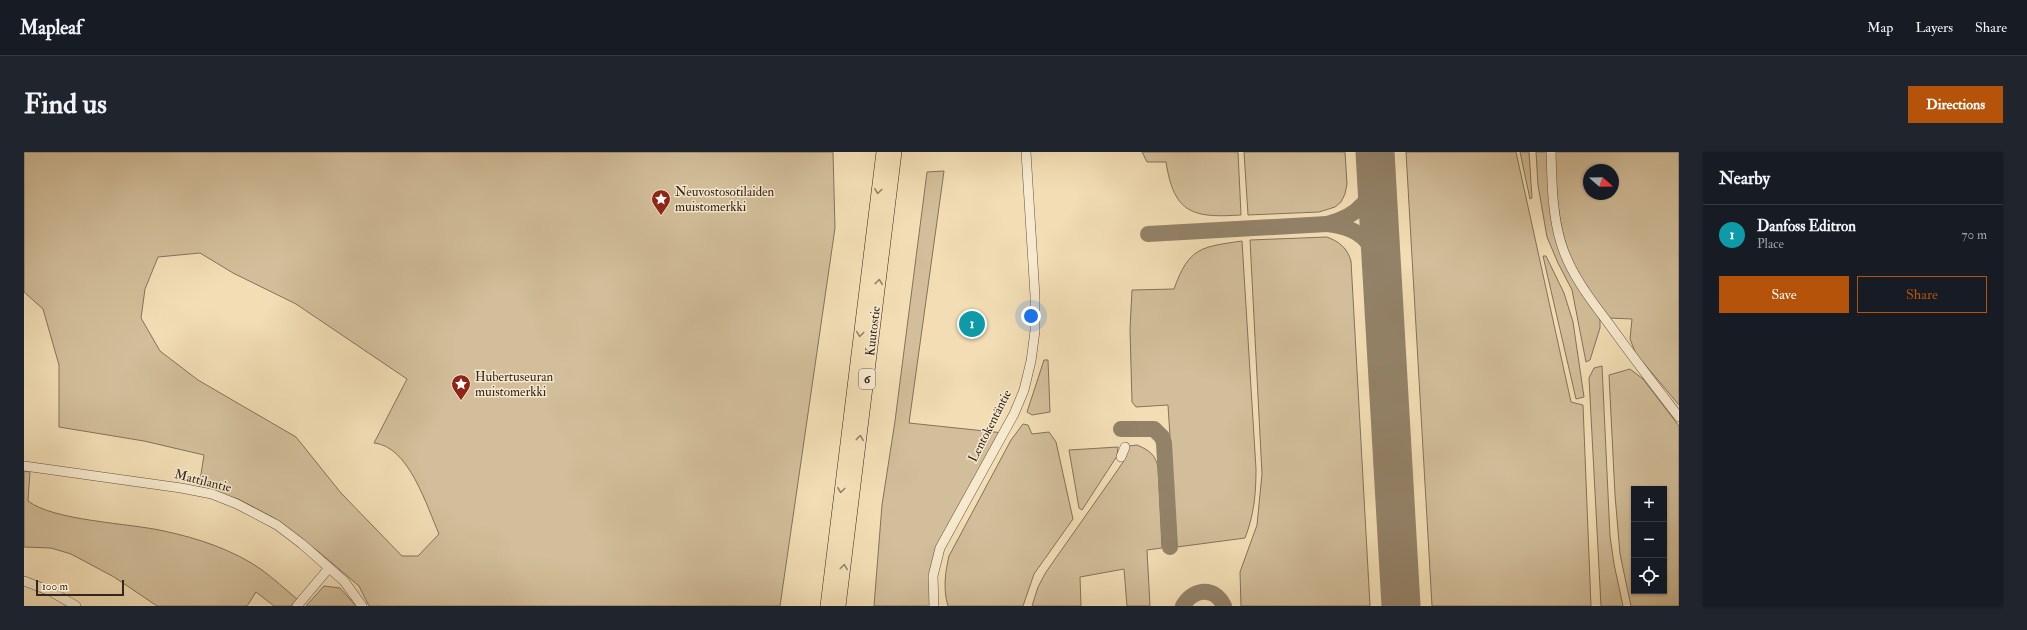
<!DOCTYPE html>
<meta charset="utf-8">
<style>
body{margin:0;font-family:"IM FELL Double Pica",serif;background:#20242c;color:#f1f3f6}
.controls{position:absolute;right:12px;bottom:12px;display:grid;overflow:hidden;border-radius:0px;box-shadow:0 1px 3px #0004}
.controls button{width:36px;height:36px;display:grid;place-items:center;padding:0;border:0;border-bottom:1px solid #363941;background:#171b24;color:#f1f3f6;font:20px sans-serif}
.compass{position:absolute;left:1559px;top:12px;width:36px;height:36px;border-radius:50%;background:#171b24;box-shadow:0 1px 3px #0004;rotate:110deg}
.scale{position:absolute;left:12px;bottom:10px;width:88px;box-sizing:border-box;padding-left:4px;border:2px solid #34261c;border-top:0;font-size:11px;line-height:14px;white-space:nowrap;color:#34261c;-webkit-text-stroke:3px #f7e9ce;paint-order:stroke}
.you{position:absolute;left:1007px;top:164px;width:14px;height:14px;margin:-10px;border:3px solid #fff;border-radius:50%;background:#1a73e8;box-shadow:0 0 0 6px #1a73e833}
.badge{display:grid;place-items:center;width:26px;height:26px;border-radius:50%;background:#b45309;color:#fff;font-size:13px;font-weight:700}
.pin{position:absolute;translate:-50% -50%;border:2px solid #fff;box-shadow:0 1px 4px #0006}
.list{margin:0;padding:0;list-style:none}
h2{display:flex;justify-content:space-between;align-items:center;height:52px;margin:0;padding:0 16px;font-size:17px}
h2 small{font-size:13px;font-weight:400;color:#9ea1a6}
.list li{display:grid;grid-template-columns:26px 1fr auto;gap:12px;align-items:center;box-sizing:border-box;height:60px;padding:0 16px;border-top:1px solid #363941}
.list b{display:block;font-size:15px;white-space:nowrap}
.list p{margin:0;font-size:13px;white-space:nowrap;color:#9ea1a6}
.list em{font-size:13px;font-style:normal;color:#9ea1a6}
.actions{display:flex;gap:8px;padding:12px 16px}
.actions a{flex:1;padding:9px 0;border:1px solid #b45309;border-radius:0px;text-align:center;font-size:14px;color:#b45309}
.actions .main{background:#b45309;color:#fff}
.icon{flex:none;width:22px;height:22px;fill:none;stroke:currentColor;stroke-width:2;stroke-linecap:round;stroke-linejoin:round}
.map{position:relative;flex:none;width:1655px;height:454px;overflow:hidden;border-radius:0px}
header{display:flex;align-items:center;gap:24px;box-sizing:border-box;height:56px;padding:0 20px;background:#171b24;border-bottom:1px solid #363941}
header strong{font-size:19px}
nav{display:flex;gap:22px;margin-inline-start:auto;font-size:14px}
.intro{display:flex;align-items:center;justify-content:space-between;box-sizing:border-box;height:96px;padding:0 24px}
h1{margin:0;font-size:28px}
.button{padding:10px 18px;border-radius:0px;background:#b45309;color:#fff;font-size:14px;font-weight:700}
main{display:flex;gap:24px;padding:0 24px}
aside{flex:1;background:#171b24;border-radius:0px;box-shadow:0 1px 3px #0004}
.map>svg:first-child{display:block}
</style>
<header>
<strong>Mapleaf</strong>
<nav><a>Map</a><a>Layers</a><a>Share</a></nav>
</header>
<div class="intro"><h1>Find us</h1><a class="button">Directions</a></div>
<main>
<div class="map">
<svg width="1655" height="454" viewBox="0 0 1655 454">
<rect width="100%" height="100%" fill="#f2ddb4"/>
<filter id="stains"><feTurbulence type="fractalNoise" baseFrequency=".005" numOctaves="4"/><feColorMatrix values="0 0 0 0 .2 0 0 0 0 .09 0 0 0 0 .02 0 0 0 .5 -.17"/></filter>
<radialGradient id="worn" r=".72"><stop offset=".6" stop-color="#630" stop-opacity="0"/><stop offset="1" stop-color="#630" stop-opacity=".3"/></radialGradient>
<g fill="#d2be9a" stroke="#83725b" fill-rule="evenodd">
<path d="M 0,0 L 809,0 L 811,76 L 756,454 L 345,454 L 335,434 L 295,400 L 250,366 L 214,347 L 175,335 L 180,303 L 120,289 L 35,275 L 35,213 L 19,157 L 0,140 ZM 176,101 L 209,121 L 272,152 L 383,227 L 350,291 C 385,294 403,355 415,382 L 394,404 L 378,404 L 317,341 L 272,285 L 174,228 L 136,199 L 117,166 L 121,137 L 134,105 Z"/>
<path d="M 1118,0 L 1214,0 L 1217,63 C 1169,66 1150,62 1142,10 L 1123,10 Z"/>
<path d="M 1220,0 L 1321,0 L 1323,32 L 1321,42 L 1317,50 L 1311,55 L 1295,60 L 1224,63 Z"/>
<path d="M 1382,0 L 1492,0 L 1547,250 L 1559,253 L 1567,454 L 1408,454 Z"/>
<path d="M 1496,0 L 1505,0 L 1508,46 L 1506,47 Z"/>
<path d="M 1512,0 L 1523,0 L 1529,67 L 1576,168 L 1576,176 L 1566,208 L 1562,210 L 1548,138 L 1534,111 L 1523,85 L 1514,33 Z"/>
<path d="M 1530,0 L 1655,0 L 1655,253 L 1612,202 L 1606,187 L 1608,167 L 1585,166 C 1573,149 1558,131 1549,112 C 1534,77 1532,38 1530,0 ZM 1565,18 L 1589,18 L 1589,42 L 1565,42 Z"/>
<path d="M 920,19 L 885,271 L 980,281 L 916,396 L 910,454 L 850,454 L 858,353 L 871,269 L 903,20 Z"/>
<path d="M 1303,85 C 1316,90 1323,96 1327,109 L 1346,454 L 1217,454 L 1216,420 L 1233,373 L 1238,322 L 1226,88 Z"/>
<path d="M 1218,89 L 1232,317 C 1232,342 1230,363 1221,386 L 1153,395 L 1144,253 L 1112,255 L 1108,250 L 1106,177 L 1108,138 L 1150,137 C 1165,95 1177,95 1218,89 Z"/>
<path d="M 1519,104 L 1522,104 L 1540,141 L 1549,170 L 1560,245 L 1552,247 Z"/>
<path d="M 1020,208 L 1024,208 L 1026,260 L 1008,263 L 1003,260 Z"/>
<path d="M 1578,214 L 1586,384 L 1590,412 L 1599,454 L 1577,454 L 1565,226 L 1570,216 Z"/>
<path d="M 1606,217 L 1619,227 L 1655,274 L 1655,454 L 1607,454 L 1596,402 L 1591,343 L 1585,223 ZM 1610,337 L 1640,337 L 1640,439 L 1610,439 Z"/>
<path d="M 999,272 L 1004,273 L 1008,282 L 1025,280 L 1032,290 L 1049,367 L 1010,422 L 999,454 L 924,454 C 919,437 921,421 925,404 L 987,288 Z"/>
<path d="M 1113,293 C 1125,298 1132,303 1134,316 L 1138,396 L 1123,398 L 1126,454 L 1103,454 L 1100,417 L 1056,425 L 1057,454 L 1008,454 L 1014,435 L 1022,420 L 1093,319 L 1101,307 L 1105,294 Z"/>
<path d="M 1094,295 L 1093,304 L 1058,358 L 1055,356 L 1045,298 Z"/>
<path d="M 0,319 L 6,320 L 4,349 C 30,369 105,371 140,379 C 173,386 210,398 238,418 C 250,427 261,437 273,447 L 267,454 L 250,454 L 232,440 L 223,454 L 133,454 L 90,425 L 47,402 L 27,396 L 0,395 Z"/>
<path d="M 300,434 L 316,436 L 332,454 L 282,454 Z"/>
</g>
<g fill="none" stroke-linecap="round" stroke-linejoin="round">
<g stroke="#938268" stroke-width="16">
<path d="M 1352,17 C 1351,48 1332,65 1303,72 C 1340,76 1350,92 1358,126"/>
<path d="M 1124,82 L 1303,72"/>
<path d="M 1097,277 L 1130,277 L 1138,285 L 1140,291 L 1146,395"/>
<path d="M 1159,454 C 1169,436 1191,434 1200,454"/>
<path d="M 1373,454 L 1376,438"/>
</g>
<path stroke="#938268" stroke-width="39" d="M 1351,0 L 1377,454"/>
<defs>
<g id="minor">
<path d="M 1527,0 C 1528,30 1528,62 1537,91 C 1546,121 1566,147 1585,172 C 1608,204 1631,234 1655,265"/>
<path d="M 1097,305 L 1101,295"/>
<path d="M 0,314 L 157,336 L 188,342 L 213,352 L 253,373 L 278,392 L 320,429 L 338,454"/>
<path d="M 0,429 L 26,439 L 52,454"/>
<path d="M 273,454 L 305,416"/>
<path d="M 910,454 L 909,424 L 916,396 L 990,262 L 1000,238 L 1007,209 L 1011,179 L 1011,144 L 1002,0"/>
</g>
<g id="highway">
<path d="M 803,454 L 859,0"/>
<path d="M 815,454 L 871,0"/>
</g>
</defs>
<use href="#minor" stroke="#645442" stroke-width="10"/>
<use href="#highway" stroke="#34261c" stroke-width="14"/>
<use href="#minor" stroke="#f7e9ce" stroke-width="9"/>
<use href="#highway" stroke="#f2ddb4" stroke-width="13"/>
</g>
<defs><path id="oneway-chevron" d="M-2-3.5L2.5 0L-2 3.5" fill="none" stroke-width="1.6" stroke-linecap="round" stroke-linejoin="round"/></defs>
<g stroke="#938268">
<use href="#oneway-chevron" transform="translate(854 39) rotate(97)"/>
<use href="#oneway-chevron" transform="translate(855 130) rotate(-83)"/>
<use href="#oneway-chevron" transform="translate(836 182) rotate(97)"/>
<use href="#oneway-chevron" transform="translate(836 286) rotate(-83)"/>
<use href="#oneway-chevron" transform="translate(817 338) rotate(97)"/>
<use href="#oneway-chevron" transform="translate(820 415) rotate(-82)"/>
</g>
<defs>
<symbol id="sight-pin" viewBox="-11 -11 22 30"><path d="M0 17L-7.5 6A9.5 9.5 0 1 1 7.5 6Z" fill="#8f2418" stroke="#f7e9ce"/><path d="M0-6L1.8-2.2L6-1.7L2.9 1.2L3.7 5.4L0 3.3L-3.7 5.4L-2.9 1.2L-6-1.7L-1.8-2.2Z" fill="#fff"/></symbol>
</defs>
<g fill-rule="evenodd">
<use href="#sight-pin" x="626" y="36" width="22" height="30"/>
<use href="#sight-pin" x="426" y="221" width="22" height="30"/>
</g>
<g text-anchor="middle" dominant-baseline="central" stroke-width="3" stroke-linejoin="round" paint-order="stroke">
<rect fill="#f7e9ce" stroke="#6e6051" stroke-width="1" x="835" y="217" width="16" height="20" rx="3"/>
<g font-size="12" font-weight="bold" fill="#34261c">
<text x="843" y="227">6</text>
</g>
<g font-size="13" fill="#34261c" stroke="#f7e9ce" text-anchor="start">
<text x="651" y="40">Neuvostosotilaiden<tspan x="651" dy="15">muistomerkki</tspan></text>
<text x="451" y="225">Hubertuseuran<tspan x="451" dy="15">muistomerkki</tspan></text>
</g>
<g font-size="13" fill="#34261c" stroke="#f7e9ce">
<text transform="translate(849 179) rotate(-83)">Kuutostie</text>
<text transform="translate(966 274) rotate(-63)">Lentokentäntie</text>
<text transform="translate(179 329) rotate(14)">Mattilantie</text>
</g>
</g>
<rect width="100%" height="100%" filter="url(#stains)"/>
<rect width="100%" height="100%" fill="url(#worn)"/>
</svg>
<div class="controls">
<button>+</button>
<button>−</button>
<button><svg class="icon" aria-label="locate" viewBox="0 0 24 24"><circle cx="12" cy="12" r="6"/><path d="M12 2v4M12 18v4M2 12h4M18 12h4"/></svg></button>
</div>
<svg class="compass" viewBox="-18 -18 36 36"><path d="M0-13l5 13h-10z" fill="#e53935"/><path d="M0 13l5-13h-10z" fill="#9ea1a6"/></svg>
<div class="scale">100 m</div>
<div class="you"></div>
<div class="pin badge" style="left:948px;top:172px;background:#0f9aa8">1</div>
</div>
<aside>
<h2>Nearby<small></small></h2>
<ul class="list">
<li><span class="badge" style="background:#0f9aa8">1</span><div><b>Danfoss Editron</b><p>Place</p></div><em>70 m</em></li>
</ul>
<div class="actions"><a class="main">Save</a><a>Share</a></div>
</aside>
</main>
